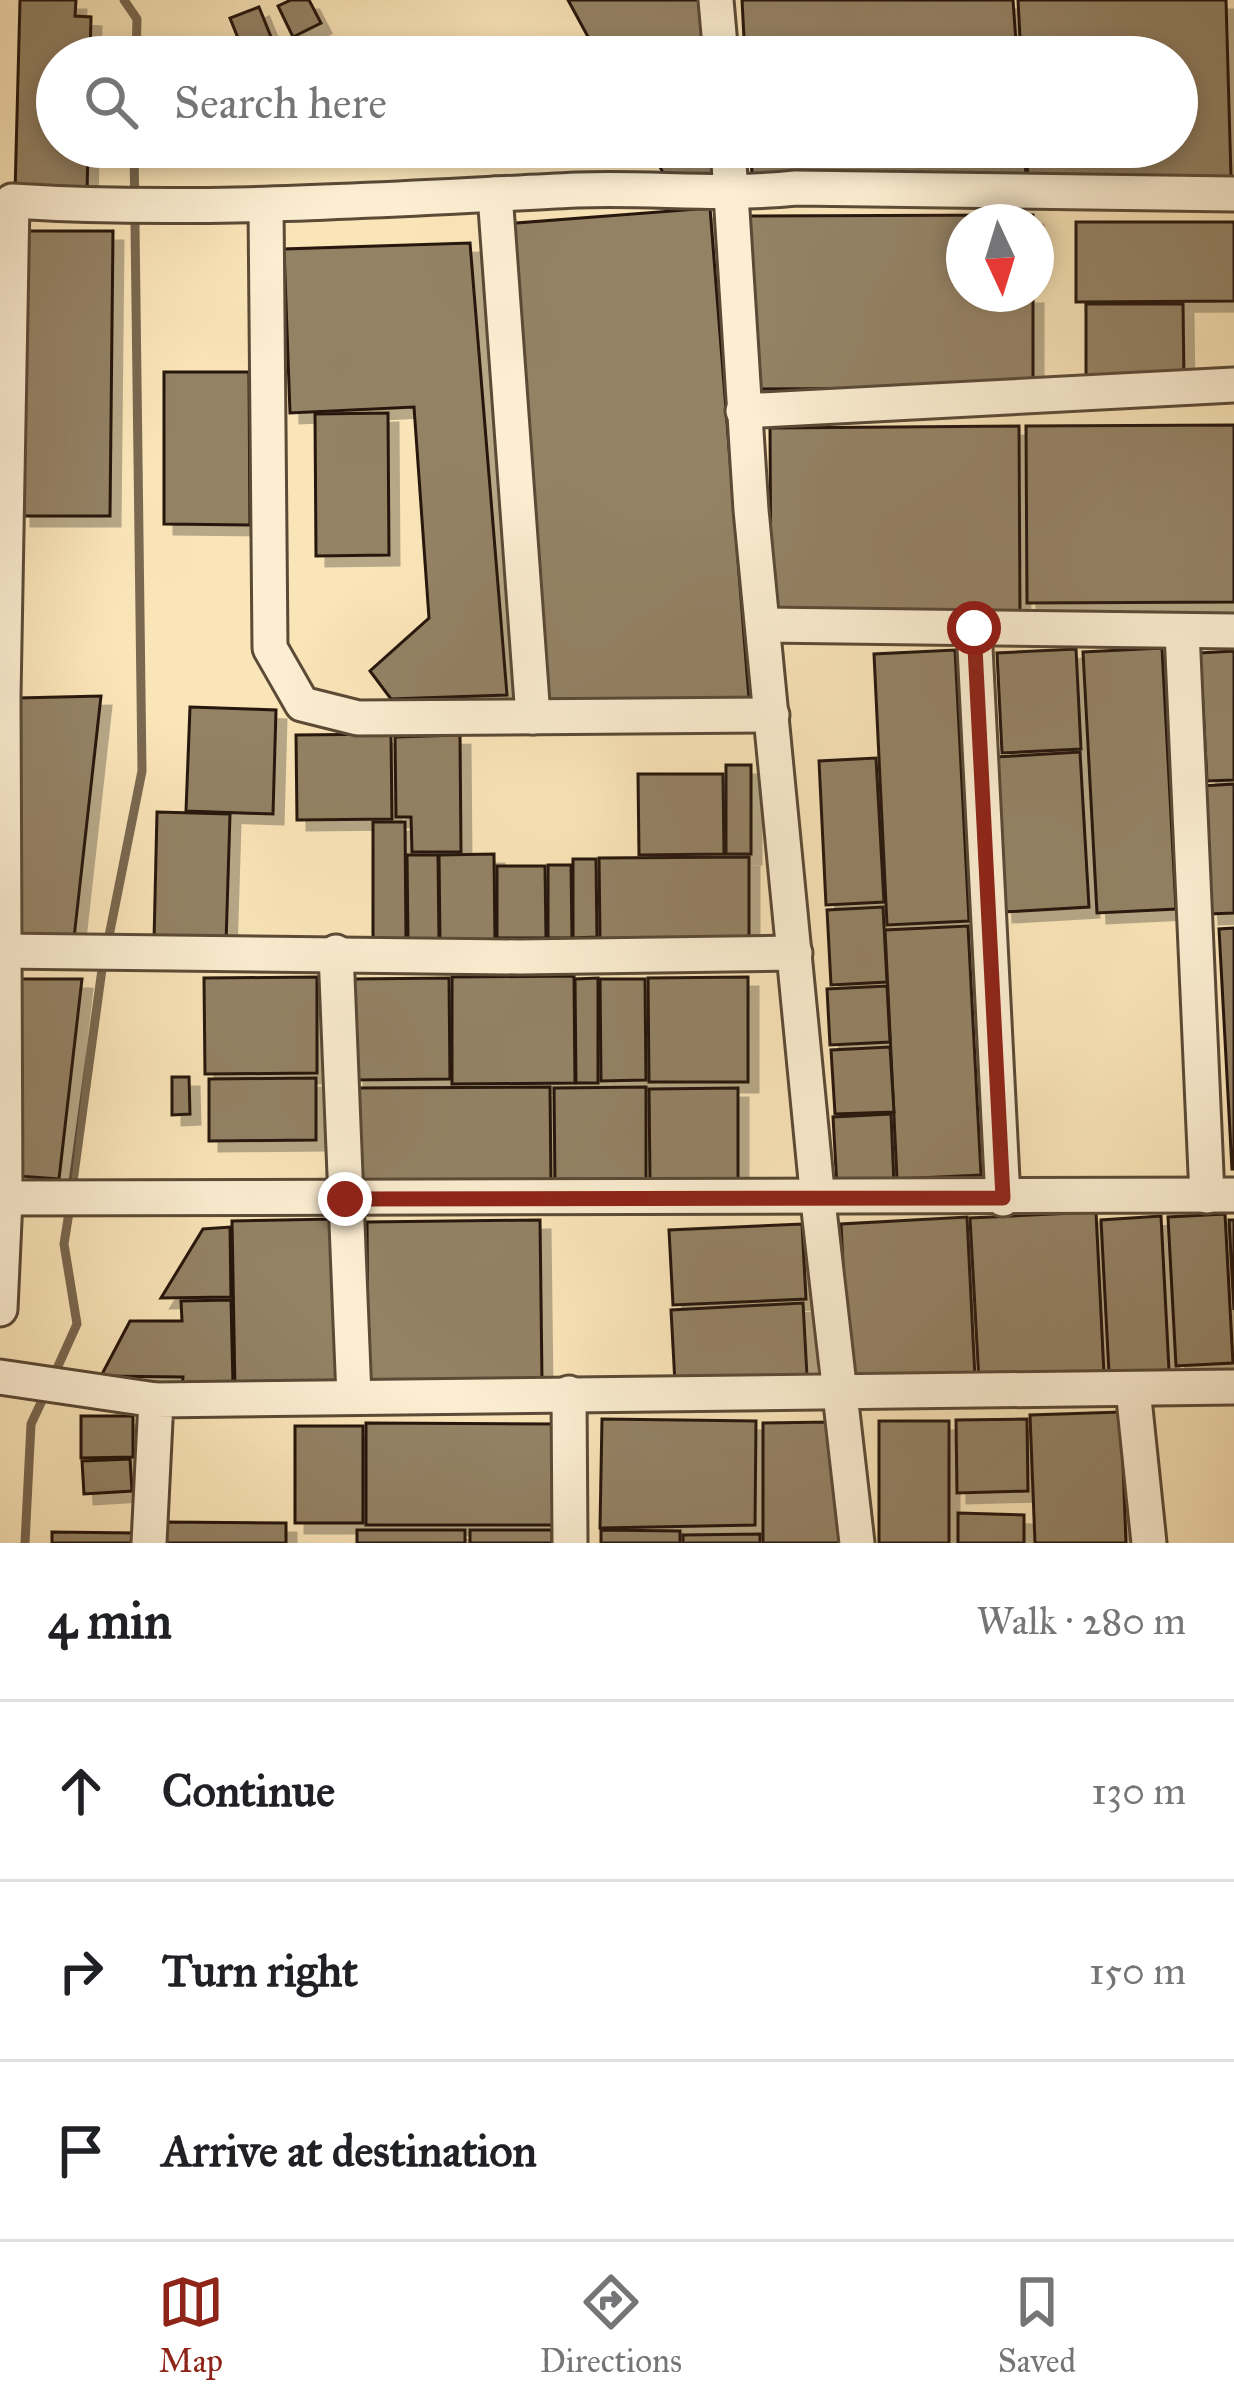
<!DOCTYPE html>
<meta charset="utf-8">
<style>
body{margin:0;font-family:"IM FELL Great Primer",serif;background:#f2f2f2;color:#202124}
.compass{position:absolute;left:946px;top:204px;width:108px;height:108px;border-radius:50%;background:#fff;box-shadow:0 6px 18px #0003;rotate:176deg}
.stop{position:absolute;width:36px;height:36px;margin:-27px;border:9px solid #8f2418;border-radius:50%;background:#fff}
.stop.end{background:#8f2418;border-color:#fff;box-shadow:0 3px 12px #0008}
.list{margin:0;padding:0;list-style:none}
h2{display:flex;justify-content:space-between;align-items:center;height:156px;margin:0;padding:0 48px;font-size:51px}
h2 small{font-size:39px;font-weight:400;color:#757577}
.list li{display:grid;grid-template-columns:78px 1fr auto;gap:36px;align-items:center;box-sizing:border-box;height:180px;padding:0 48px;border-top:3px solid #e0e0e0}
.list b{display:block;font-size:45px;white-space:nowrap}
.list em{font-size:39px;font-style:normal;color:#757577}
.icon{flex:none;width:66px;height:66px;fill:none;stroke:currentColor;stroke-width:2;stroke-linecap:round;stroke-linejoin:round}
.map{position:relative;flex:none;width:1234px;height:1543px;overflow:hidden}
.search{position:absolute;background:#fff;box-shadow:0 6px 18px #0003;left:36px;right:36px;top:36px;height:132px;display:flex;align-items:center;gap:30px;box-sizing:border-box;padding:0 42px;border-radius:66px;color:#757577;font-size:45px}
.sheet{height:696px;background:#fff}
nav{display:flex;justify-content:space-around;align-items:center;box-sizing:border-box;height:168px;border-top:3px solid #e0e0e0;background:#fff;font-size:33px;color:#757577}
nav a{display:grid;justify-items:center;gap:6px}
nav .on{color:#8f2418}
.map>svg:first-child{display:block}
</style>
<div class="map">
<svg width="1234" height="1543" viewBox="0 0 1234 1543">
<defs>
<filter id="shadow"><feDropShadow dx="10" dy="10" stdDeviation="0" flood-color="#0004"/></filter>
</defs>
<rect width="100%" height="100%" fill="#fae5b9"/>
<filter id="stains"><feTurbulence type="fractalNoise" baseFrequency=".00167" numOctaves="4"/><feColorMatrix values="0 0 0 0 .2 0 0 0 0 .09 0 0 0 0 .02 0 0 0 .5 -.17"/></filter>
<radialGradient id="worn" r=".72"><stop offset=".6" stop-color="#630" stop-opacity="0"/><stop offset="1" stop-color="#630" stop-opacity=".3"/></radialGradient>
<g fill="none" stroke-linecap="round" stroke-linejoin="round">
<g stroke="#7a6850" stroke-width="9">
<path d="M 124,0 L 137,19 L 136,57"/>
<path d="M 107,946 L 142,771 L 134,147"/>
<path d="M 72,1189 L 103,962"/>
<path d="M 54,1375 L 77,1324 L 64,1244 L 70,1206"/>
<path d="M 25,1543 L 31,1424 L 47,1390"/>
</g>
</g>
<g fill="#948265" stroke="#26160a" stroke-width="3" filter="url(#shadow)">
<path d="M 20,0 L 76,0 L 75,16 L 91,17 L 90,57 L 57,57 L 57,147 L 88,147 L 87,195 L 15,193 Z"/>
<path d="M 291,0 L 309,0 L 321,23 L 293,37 L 278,6 Z"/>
<path d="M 568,0 L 701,0 L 705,57 L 599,57 Z"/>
<path d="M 742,0 L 1013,0 L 1017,57 L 745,57 Z"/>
<path d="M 1018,0 L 1226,0 L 1231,177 L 1028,177 L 1026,147 L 1177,147 L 1177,57 L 1021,57 Z"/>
<path d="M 259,7 L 273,42 L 244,53 L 230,18 Z"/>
<path d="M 649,147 L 712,147 L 714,174 L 666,178 Z"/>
<path d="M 751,147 L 1024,147 L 1026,176 L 752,176 Z"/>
<path d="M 710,208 L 749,699 L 543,705 L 504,224 Z"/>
<path d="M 1033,215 L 1033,222 L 964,222 L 964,294 L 1033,294 L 1033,388 L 746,389 L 745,216 Z"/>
<path d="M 1076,222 L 1234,222 L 1234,301 L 1076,302 Z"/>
<path d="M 23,231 L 113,231 L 110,516 L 21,516 Z"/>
<path d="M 470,243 L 507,695 L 391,699 L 370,671 L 429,618 L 414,407 L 290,413 L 284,249 Z"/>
<path d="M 1086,304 L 1183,304 L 1184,382 L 1086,383 Z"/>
<path d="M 164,372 L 249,372 L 250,525 L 164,524 Z"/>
<path d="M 388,413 L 389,555 L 316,556 L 315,414 Z"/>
<path d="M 1234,425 L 1234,602 L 1027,603 L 1026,426 Z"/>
<path d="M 1019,426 L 1020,612 L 771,613 L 770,428 Z"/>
<path d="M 1162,648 L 1176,909 L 1097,913 L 1083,652 Z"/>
<path d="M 1076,649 L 1081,749 L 1002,753 L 997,653 Z"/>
<path d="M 955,650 L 969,921 L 887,925 L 874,654 Z"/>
<path d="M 1234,651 L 1234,780 L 1207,781 L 1200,653 Z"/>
<path d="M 101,696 L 74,938 L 13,937 L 18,698 Z"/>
<path d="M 190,707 L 276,710 L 273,814 L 186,811 Z"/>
<path d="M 391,734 L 392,819 L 297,820 L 296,735 Z"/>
<path d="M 460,735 L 461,852 L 412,852 L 411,817 L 396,817 L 395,737 Z"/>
<path d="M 1080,752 L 1089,907 L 1003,912 L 995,757 Z"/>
<path d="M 876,758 L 884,902 L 826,905 L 819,761 Z"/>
<rect x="726" y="765" width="25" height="89"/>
<path d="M 638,774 L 723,774 L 724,854 L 639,855 Z"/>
<path d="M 1234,784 L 1234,913 L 1209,914 L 1202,786 Z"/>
<path d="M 157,812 L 230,814 L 226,943 L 154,941 Z"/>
<path d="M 373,822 L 405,822 L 406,941 L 373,941 Z"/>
<path d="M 494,854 L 495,942 L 440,942 L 439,855 Z"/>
<path d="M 407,855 L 438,855 L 439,939 L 408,939 Z"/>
<path d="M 749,857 L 749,937 L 600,939 L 599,858 Z"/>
<path d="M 573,859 L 596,859 L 597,937 L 573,938 Z"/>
<path d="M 548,865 L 571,865 L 572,938 L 548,938 Z"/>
<path d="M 497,866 L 545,866 L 546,938 L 497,938 Z"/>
<path d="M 883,907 L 887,982 L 831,985 L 827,910 Z"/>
<path d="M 968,926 L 981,1175 L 897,1179 L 885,930 Z"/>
<path d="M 1234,928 L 1234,1169 L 1232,1169 L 1219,929 Z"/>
<path d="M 574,976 L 575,1083 L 452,1084 L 452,977 Z"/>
<path d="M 317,977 L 317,1073 L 205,1074 L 204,978 Z"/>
<path d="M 748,977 L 748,1082 L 649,1082 L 648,978 Z"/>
<path d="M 449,978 L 450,1079 L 354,1080 L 353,979 Z"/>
<path d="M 598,978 L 598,1083 L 576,1083 L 575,979 Z"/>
<path d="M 17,979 L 82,979 L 59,1179 L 18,1176 Z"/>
<path d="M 600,979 L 645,979 L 646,1080 L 601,1081 Z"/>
<path d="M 887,986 L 890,1042 L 830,1045 L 827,989 Z"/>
<path d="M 890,1047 L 894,1112 L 835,1114 L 831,1050 Z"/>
<path d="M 172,1077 L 189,1077 L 190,1114 L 172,1115 Z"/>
<path d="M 316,1078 L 316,1140 L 209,1141 L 209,1079 Z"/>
<path d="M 550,1087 L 551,1184 L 359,1186 L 359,1088 Z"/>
<path d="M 646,1087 L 646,1183 L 555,1183 L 554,1088 Z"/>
<path d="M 738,1088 L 738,1182 L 650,1182 L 649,1089 Z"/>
<path d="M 891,1114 L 894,1184 L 837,1187 L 833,1117 Z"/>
<path d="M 1096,1212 L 1104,1374 L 979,1381 L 970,1218 Z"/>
<path d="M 1225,1214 L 1233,1363 L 1176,1366 L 1168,1217 Z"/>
<path d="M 1161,1216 L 1169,1370 L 1109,1373 L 1101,1220 Z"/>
<path d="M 967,1217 L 975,1378 L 849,1384 L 841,1224 Z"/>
<path d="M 334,1219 L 337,1388 L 235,1390 L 232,1221 Z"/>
<path d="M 540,1220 L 542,1379 L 368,1381 L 367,1222 Z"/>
<path d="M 1229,1220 L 1234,1220 L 1234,1310 Z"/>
<path d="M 802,1224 L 806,1299 L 673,1305 L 669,1230 Z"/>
<path d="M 230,1227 L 231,1297 L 161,1298 L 203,1229 Z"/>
<path d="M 231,1300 L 233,1385 L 182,1386 L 183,1377 L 101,1376 L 130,1321 L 182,1321 L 181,1301 Z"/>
<path d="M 803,1303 L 807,1376 L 675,1383 L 671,1310 Z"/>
<path d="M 1121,1412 L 1126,1543 L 1035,1543 L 1030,1415 Z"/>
<path d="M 81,1416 L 133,1416 L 133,1457 L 81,1458 Z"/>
<path d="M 602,1419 L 756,1421 L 755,1525 L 600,1528 Z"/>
<path d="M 1027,1419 L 1028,1491 L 957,1493 L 956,1420 Z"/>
<rect x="879" y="1421" width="70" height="122"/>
<path d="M 831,1422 L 839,1543 L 763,1543 L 763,1423 Z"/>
<path d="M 366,1423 L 558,1424 L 558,1525 L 366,1525 Z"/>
<rect x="295" y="1426" width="68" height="97"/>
<path d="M 130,1459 L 132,1491 L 84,1494 L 82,1461 Z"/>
<path d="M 958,1513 L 1024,1515 L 1024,1543 L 958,1543 Z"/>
<path d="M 165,1522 L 286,1523 L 286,1543 L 165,1543 Z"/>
<rect x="357" y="1530" width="108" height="13"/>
<rect x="470" y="1530" width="82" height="13"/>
<path d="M 601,1530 L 680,1531 L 680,1543 L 601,1543 Z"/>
<path d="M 52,1532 L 134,1533 L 134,1543 L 52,1543 Z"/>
<path d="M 760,1534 L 760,1543 L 683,1543 L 683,1535 Z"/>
</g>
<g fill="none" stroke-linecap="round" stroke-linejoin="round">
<defs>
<g id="street">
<path d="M 716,0 L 721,57"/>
<path d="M 728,147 L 751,510 L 818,1201 L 857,1543"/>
<path d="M 495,194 L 533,717"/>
<path d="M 266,206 L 270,648 L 302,704 L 358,718 L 772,715"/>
<path d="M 743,411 L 1234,385"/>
<path d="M 764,625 L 1234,631"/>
<path d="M 974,628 L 1003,1199"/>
<path d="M 1182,631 L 1207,1196"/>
<path d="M 0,951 L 520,957 L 795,953"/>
<path d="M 336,952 L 354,1397"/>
<path d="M 0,1198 L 1234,1195"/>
<path d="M 0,1309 L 5,1199 L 3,696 L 12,201 C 200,213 389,199 577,190 C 650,187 722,196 796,188 L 1234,194"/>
<path d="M 0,1377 L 156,1400"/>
<path d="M 1133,1389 L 1149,1543"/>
<path d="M 569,1393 L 570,1543"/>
<path d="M 149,1543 L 156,1400 L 1234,1387"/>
</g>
</defs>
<use href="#street" stroke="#5b4a36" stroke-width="39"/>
<use href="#street" stroke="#fceed2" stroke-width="33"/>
</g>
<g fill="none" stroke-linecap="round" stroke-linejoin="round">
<path stroke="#8f2418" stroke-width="15" d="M 345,1199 L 1003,1198 L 974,628"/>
</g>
<rect width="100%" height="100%" filter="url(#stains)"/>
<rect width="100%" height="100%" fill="url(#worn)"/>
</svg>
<svg class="compass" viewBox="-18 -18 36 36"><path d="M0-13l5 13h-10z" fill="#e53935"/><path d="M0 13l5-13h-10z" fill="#757577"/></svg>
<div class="stop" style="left:974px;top:628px"></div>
<div class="stop end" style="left:345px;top:1199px"></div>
<div class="search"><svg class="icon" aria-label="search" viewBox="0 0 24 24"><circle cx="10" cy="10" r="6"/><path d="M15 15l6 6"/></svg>Search here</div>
</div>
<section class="sheet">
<h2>4 min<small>Walk · 280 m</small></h2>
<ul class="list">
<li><svg class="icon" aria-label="ahead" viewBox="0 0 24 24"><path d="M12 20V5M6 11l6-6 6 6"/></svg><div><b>Continue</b></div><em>130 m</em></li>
<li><svg class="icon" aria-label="right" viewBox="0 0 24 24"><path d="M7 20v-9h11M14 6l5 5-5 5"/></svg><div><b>Turn right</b></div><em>150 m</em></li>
<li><svg class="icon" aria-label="arrive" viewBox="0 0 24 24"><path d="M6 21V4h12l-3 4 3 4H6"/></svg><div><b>Arrive at destination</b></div></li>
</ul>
</section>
<nav>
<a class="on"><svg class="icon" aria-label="map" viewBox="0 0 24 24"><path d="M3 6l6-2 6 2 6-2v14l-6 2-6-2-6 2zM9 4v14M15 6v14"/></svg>Map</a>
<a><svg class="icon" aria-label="directions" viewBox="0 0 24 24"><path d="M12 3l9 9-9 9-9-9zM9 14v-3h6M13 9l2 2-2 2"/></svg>Directions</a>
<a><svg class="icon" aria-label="saved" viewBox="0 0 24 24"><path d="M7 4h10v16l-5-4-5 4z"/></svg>Saved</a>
</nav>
